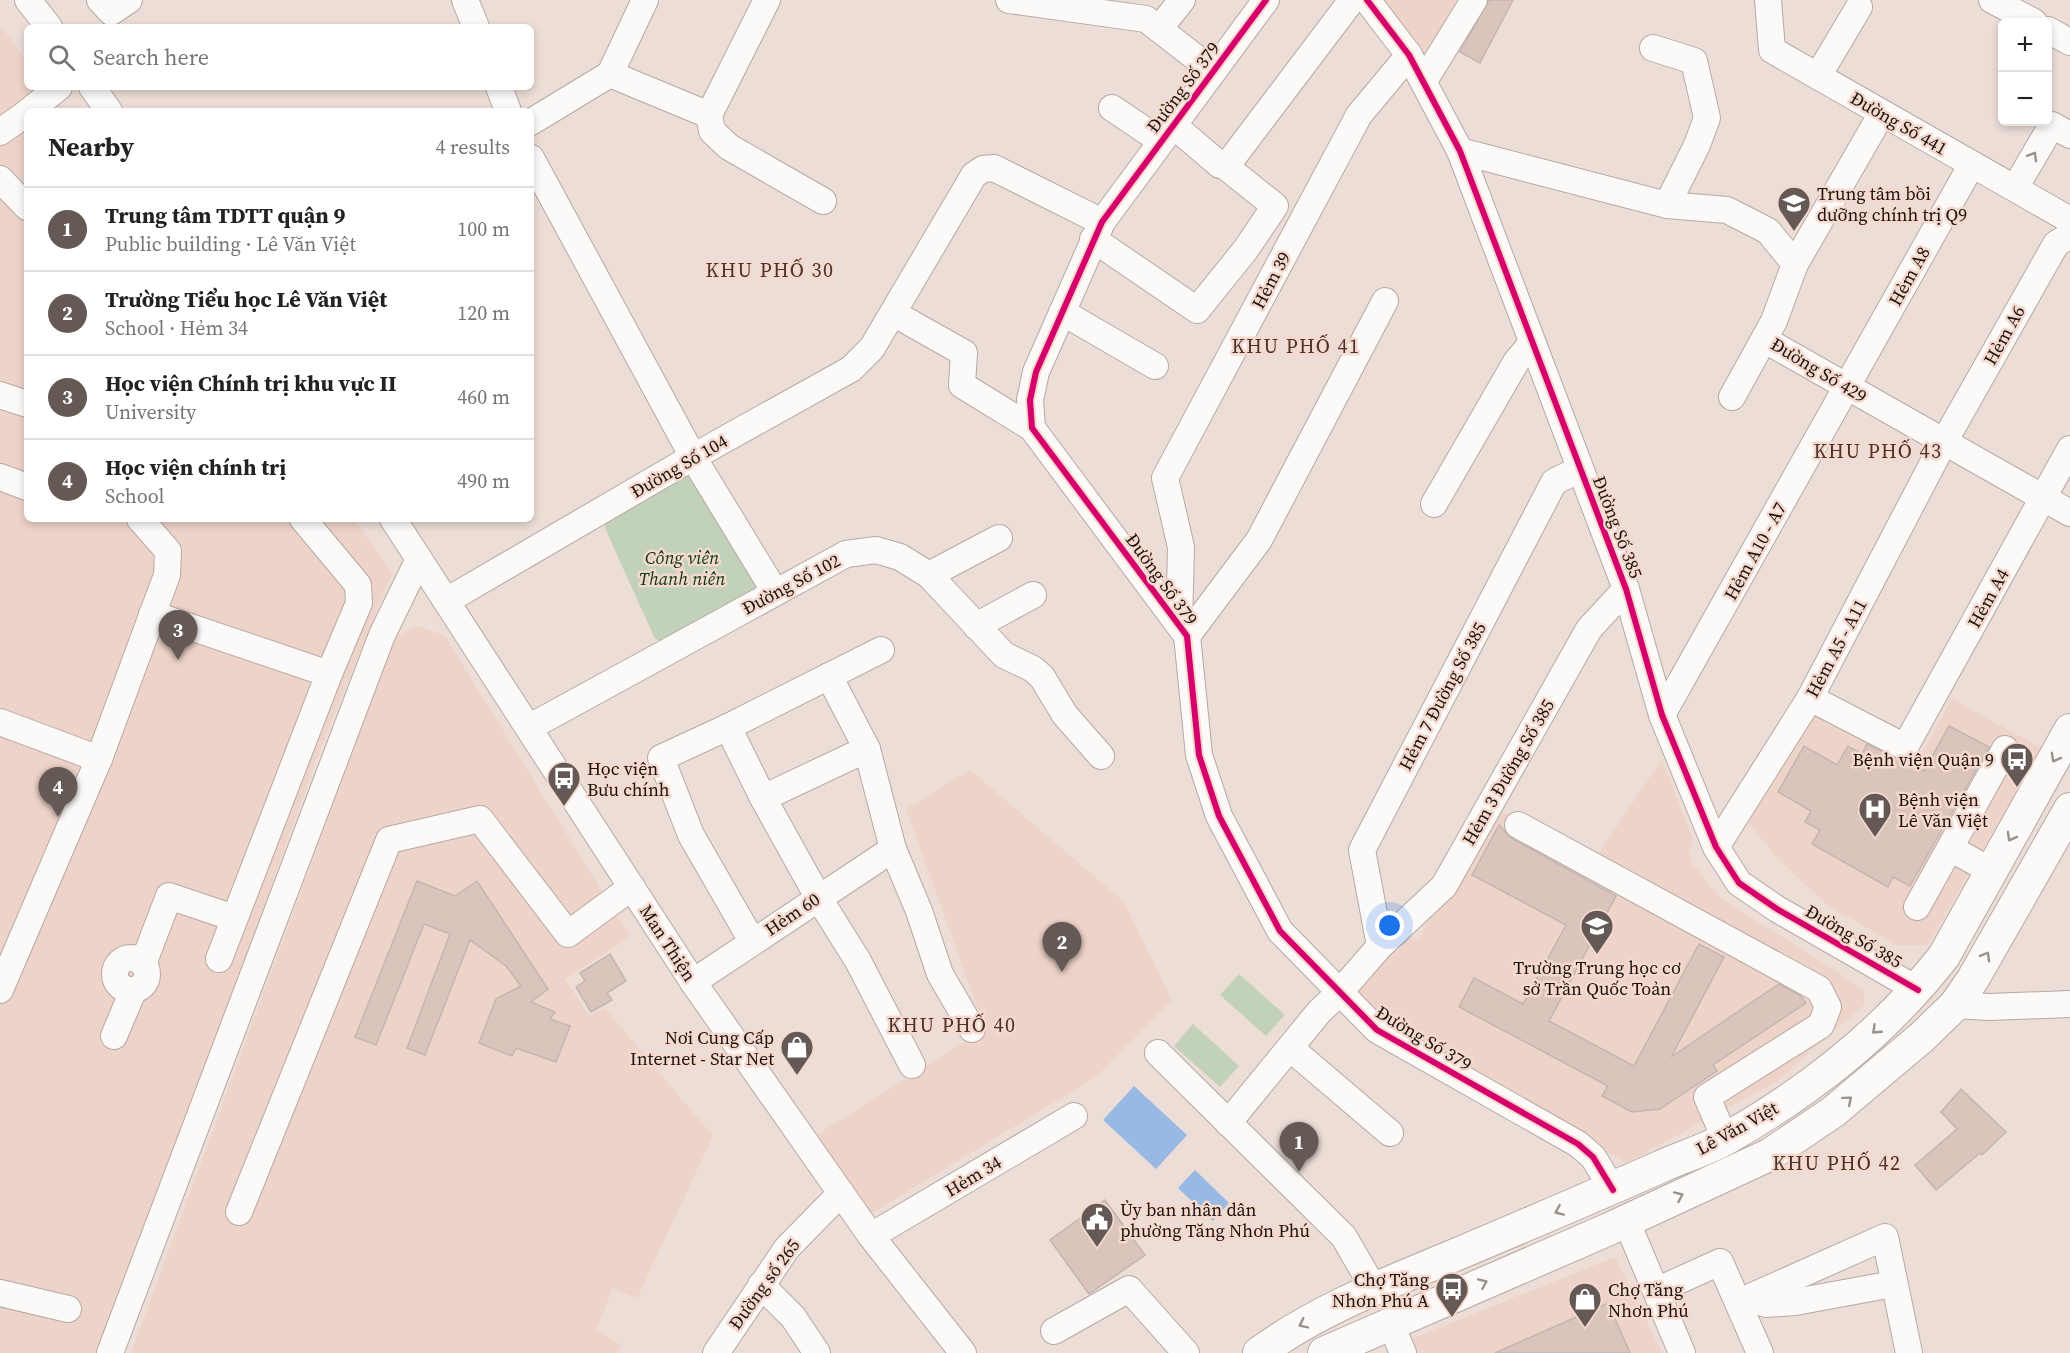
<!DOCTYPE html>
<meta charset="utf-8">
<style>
body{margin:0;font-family:"Source Serif 4",serif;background:#f2f2f2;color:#222}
.controls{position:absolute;right:18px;top:18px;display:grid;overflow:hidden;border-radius:9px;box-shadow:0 3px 9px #0003}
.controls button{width:54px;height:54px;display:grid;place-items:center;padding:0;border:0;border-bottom:2px solid #e0e0e0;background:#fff;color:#222;font:30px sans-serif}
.you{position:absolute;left:1390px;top:926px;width:21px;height:21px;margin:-15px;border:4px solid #fff;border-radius:50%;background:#1a73e8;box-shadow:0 0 0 9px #1a73e833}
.badge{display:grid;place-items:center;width:39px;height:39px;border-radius:50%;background:#645954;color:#fff;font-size:20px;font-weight:700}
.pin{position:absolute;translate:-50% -50px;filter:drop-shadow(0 2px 3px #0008)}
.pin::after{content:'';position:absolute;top:32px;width:21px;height:18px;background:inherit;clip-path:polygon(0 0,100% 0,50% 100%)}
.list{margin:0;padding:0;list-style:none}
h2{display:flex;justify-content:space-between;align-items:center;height:78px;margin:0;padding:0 24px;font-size:26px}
h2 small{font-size:20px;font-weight:400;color:#767676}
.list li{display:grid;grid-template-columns:39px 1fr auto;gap:18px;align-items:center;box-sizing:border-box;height:84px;padding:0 24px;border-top:2px solid #e0e0e0}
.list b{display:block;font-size:22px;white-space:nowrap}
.list p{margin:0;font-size:20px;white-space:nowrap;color:#767676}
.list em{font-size:20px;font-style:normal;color:#767676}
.icon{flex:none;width:33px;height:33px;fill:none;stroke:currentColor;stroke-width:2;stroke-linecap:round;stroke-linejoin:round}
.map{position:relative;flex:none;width:2070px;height:1353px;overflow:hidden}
.search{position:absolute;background:#fff;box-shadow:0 3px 9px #0003;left:24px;top:24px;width:510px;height:66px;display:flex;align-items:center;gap:15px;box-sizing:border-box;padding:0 21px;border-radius:9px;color:#767676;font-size:22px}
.panel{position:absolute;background:#fff;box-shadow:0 3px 9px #0003;left:24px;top:108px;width:510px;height:414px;border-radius:9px}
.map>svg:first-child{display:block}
</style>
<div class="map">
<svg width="2070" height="1353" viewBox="0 0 2070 1353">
<rect width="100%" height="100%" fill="#ecddd7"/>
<g fill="#eed3c9">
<path d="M 1381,0 L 1457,0 L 1425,57 Z"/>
<path d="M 2,28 L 27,61 L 27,87 L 47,87 L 65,111 L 27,111 L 27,519 L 354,519 L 392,573 L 321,747 L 102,1353 L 0,1353 L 0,30 Z"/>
<path d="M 419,626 L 445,636 L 630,937 L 565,979 L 589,1016 L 605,1008 L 713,1136 L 637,1298 L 613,1288 L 596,1329 L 621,1345 L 617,1353 L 131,1353 L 384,666 L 397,636 Z"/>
<path d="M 1952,699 L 2041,748 L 1928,945 L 1896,945 L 1827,905 L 1776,857 L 1746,820 L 1817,706 L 1917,762 Z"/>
<path d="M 1662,759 L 1693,840 L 1689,851 L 1692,863 L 1719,897 L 1838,972 L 1864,992 L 1864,1005 L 1776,1082 L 1626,1163 L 1386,1026 L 1354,994 L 1400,932 L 1418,939 L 1498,809 L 1593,862 Z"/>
<path d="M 970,770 L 1124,902 L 1172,1000 L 1096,1077 L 862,1219 L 807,1141 L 985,1029 L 906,809 Z"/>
<path d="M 1615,1257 L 1662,1353 L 1415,1353 L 1409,1340 Z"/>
</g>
<g fill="#c2d1b9">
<path d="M 680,475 L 692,478 L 756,586 L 752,594 L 662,641 L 655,639 L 605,528 L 604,520 Z"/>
<path d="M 1239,974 L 1285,1015 L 1266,1036 L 1220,995 Z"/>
<path d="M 1193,1024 L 1239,1066 L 1220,1087 L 1174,1046 Z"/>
</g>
<g fill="#97b9e4">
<path d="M 1134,1086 L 1187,1135 L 1156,1169 L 1103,1120 Z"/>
<path d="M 1195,1170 L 1229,1203 L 1213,1221 L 1178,1188 Z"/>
</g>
<g fill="#dbc4bb" stroke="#c2b6b2" stroke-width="1.5">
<path d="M 1489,0 L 1513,0 L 1480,63 L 1460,52 Z"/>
<path d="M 1949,726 L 1989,747 L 1910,886 L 1893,877 L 1888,887 L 1812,844 L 1820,830 L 1805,822 L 1811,811 L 1778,792 L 1804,746 L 1837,765 L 1848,746 L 1862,754 L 1867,744 L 1924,771 Z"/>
<path d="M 1499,825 L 1511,838 L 1616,896 L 1549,1021 L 1634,1066 L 1699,944 L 1724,957 L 1671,1057 L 1779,984 L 1801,996 L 1806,1003 L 1713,1065 L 1717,1071 L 1660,1109 L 1632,1112 L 1602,1096 L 1608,1086 L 1459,1007 L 1474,978 L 1523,1004 L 1566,925 L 1472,875 Z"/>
<path d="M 417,881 L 455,896 L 477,881 L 548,989 L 531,1002 L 555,1012 L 550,1019 L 570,1026 L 556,1062 L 516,1048 L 512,1056 L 479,1043 L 496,999 L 521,986 L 506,966 L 470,940 L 425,1055 L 407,1048 L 450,934 L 424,924 L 376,1045 L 355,1037 Z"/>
<path d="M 610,954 L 626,981 L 607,993 L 612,1000 L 591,1012 L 576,987 L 585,981 L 580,973 Z"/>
<path d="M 1961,1089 L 2006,1132 L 1982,1155 L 1980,1153 L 1936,1190 L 1915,1165 L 1957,1129 L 1941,1112 Z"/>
<path d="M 1105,1200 L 1145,1255 L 1089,1294 L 1050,1240 Z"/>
<path d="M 1608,1303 L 1630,1353 L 1495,1353 Z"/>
</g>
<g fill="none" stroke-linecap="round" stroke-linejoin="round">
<defs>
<g id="minor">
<path d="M 28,0 L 49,27"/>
<path d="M 100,0 L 111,12 L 129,0"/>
<path d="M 465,0 L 476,27"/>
<path d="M 767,0 L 709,115 L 712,131 L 729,147 L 823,201"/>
<path d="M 1009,0 L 1146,19 L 1213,71"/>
<path d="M 1266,0 L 1102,222 L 1036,372 L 1030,400 L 1032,428 L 1187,636 L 1199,755 L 1219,816 L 1280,931 L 1377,1030 L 1578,1144 L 1593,1157 L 1613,1190"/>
<path d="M 1367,0 L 1409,55 L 1460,151 L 1626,589 L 1662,715 L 1716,847 L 1739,883 L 1777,909 L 1918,990"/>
<path d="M 1768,0 L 1772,50 L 2070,220"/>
<path d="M 1992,0 L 2034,22"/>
<path d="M 1159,29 L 1182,0"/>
<path d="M 2048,30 L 2070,42"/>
<path d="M 1653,48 L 1694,61 L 1707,118 L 1697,145 L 1667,205"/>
<path d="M 610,74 L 709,115"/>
<path d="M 1818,76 L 1859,7"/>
<path d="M 1424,81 L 1474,0"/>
<path d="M 92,87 L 109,111"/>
<path d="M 499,87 L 508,111"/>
<path d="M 1112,108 L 1161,141"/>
<path d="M 29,111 L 59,87"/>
<path d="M 531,122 L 610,74 L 645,0"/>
<path d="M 1173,125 L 1220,165 L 1228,164 L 1352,0"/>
<path d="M 0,132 L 27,113"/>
<path d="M 1460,151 L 1667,205 L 1727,210 L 1768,231 L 1795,264 L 1774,321 L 1732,397"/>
<path d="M 531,158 L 693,457 L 775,592"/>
<path d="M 0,179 L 27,207"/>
<path d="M 2015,188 L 2052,125 L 2070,135"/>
<path d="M 1093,239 L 1197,310 L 1246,249 L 1275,206 L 1225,166"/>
<path d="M 1795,264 L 1882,113"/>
<path d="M 1062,312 L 1155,366"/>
<path d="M 893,313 L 964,353 L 962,385 L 1032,428"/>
<path d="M 1765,340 L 2070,513"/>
<path d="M 0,395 L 27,404"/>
<path d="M 0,477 L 27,487"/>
<path d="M 1434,504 L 1516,362 L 1531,344"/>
<path d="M 393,519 L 693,982 L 871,1236 L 963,1353"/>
<path d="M 929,575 L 999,538"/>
<path d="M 448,600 L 693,457 L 851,369 L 872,348 L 974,175 L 983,169 L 994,168 L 1102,222"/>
<path d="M 152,614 L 329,674 L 359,603 L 358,585 L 303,519"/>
<path d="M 1179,625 L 1181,547 L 1165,478 L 1359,115 L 1409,55"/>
<path d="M 976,626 L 1033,595"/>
<path d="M 1187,636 L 1259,540 L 1385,301"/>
<path d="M 829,676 L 867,749 L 893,849 L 919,911 L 940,974 L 972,1029"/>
<path d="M 1810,698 L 1905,747 L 2070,449"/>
<path d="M 1662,715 L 1972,164"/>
<path d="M 0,722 L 99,759"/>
<path d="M 530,727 L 846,554 L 876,550 L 900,557 L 929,575 L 1004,655 L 1033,669 L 1042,677 L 1065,715 L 1101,756"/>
<path d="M 728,727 L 763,798 L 818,897 L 858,961 L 912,1065"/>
<path d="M 763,798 L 867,749"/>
<path d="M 1518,825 L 1819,989 L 1828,1007 L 1821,1025 L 1707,1097 L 1725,1139"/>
<path d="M 1716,847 L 1810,698 L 1944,442 L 2056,244 L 2070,235"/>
<path d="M 1952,849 L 1991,871"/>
<path d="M 1917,907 L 2005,749"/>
<path d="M 752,941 L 691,835 L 661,758 L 728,727 L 881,650"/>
<path d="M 1380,946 L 1362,850 L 1554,482 L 1580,469"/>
<circle cx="131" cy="974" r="16"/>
<path d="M 219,959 L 329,674"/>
<path d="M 143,964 L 169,896 L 234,918"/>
<path d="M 693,982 L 893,849"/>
<path d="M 0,990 L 99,759 L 167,575 L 168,551 L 140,519"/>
<path d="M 1955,1005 L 1989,1007 L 2070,1004"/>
<path d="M 114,1036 L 133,991"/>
<path d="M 1290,1048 L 1390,1133"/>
<path d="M 1158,1053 L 1344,1237 L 1374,1289"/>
<path d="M 1228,1123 L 1319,1012 L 1340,992 L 1380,946 L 1444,886 L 1589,629 L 1626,589"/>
<path d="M 239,1212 L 389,840 L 480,819 L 568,934 L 632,887"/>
<path d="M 1626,1220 L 1682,1353"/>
<path d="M 871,1236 L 1074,1116"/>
<path d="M 761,1285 L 793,1317 L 817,1353"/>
<path d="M 1656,1291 L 1720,1262 L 1760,1353"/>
<path d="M 0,1293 L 68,1309"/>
<path d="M 1749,1298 L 1766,1304 L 1795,1302 L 1893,1284"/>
<path d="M 1739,1302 L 1885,1237 L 1909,1353"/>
<path d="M 1390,1322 L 1403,1353"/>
<path d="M 1054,1331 L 1129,1289 L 1186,1353"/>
<path d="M 110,1353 L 382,635 L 419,559"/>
<path d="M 716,1353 L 787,1248 L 841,1193"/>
</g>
<g id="major">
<path d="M 1259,1353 C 1316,1311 1383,1285 1448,1258 C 1519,1228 1590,1198 1660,1167 C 1682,1157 1706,1150 1727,1138 C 1810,1091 1885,1032 1944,956 L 2070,730"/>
<path d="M 1324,1353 L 1609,1229 L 1769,1155 L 1833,1112 L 1922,1037 L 1955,1005 L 1973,979 L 2070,809"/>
</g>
</defs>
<use href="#minor" stroke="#b5a9a4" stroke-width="28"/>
<use href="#major" stroke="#b5a9a4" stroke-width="34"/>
<use href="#minor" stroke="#fcfaf9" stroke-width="26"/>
<use href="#major" stroke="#fcfaf9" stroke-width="32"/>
<defs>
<g id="cycleway">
<path d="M 1266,0 L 1102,222 L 1036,372 L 1030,400 L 1032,428 L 1187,636 L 1199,755 L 1219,816 L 1280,931 L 1377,1030 L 1578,1144 L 1593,1157 L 1613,1190"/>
<path d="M 1367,0 L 1409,55 L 1460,151 L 1626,589 L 1662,715 L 1716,847 L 1739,883 L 1777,909 L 1918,990"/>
</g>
</defs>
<use href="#cycleway" stroke="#f5d9ce" stroke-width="10"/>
<use href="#cycleway" stroke="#d6006c" stroke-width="6"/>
</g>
<defs><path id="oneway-chevron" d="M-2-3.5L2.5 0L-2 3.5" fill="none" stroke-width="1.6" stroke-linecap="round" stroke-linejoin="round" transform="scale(1.5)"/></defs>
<g stroke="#97928f">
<use href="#oneway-chevron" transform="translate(2033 156) rotate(-59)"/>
<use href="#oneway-chevron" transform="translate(2055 758) rotate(119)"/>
<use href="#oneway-chevron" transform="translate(2011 837) rotate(119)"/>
<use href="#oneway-chevron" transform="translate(1986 956) rotate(-60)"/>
<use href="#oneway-chevron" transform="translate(1876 1030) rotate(137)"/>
<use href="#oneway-chevron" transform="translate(1848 1100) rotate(-40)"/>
<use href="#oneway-chevron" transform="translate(1679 1196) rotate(-24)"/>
<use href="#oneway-chevron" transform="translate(1559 1211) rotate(157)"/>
<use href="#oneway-chevron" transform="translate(1483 1283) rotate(-23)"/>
<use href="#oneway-chevron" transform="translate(1303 1324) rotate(154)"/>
</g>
<defs>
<symbol id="school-pin" viewBox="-11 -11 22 30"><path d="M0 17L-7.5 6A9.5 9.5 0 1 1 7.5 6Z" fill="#645954" stroke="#f5d9ce"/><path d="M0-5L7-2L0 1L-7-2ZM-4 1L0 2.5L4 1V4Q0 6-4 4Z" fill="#fff"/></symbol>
<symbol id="bus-pin" viewBox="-11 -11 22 30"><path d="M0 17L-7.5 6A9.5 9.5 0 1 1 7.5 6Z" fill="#645954" stroke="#f5d9ce"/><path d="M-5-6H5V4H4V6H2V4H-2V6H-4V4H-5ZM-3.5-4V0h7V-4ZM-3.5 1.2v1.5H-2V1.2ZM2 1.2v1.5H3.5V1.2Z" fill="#fff"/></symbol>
<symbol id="hospital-pin" viewBox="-11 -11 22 30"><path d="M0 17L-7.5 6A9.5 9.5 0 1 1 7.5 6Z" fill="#645954" stroke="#f5d9ce"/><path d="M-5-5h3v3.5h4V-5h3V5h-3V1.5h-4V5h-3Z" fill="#fff"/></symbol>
<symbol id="shop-pin" viewBox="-11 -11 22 30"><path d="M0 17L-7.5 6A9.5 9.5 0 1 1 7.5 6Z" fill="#645954" stroke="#f5d9ce"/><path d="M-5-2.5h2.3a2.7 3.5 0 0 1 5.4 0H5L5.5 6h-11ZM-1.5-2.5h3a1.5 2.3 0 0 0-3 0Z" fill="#fff"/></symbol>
<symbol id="civic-pin" viewBox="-11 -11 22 30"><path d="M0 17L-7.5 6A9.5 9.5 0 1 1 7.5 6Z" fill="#645954" stroke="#f5d9ce"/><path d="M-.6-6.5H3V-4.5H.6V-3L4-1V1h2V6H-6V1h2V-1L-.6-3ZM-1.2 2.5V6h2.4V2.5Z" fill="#fff"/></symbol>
</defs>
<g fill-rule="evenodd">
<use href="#school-pin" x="1775" y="184" width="38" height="52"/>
<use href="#bus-pin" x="1998" y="740" width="38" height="52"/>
<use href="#bus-pin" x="545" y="759" width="38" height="52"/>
<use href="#hospital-pin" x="1856" y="790" width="38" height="52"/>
<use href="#school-pin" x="1578" y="907" width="38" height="52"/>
<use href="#shop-pin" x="778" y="1028" width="38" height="52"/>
<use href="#civic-pin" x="1078" y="1200" width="38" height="52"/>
<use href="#bus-pin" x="1433" y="1270" width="38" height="52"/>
<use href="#shop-pin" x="1566" y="1280" width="38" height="52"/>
</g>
<g text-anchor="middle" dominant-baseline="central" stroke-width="5" stroke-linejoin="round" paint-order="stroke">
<g font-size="18" fill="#1b120e" stroke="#f5d9ce">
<text transform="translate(1183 87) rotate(-53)">Đường Số 379</text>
<text transform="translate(1899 123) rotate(30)">Đường Số 441</text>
<text transform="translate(1909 276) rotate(-61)">Hẻm A8</text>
<text transform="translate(1271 280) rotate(-62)">Hẻm 39</text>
<text transform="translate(2004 335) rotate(-61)">Hẻm A6</text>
<text transform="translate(1819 370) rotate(31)">Đường Số 429</text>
<text transform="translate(679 466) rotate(-30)">Đường Số 104</text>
<text transform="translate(1618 527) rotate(69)">Đường Số 385</text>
<text transform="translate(1755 551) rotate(-61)">Hẻm A10 - A7</text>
<text transform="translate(1162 579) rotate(54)">Đường Số 379</text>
<text transform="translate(791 584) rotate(-28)">Đường Số 102</text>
<text transform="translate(1988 598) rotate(-61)">Hẻm A4</text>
<text transform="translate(1836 648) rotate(-62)">Hẻm A5 - A11</text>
<text transform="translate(1442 696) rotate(-62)">Hẻm 7 Đường Số 385</text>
<text transform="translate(1508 772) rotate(-60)">Hẻm 3 Đường Số 385</text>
<text transform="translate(792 914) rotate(-34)">Hẻm 60</text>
<text transform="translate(1854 936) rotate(30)">Đường Số 385</text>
<text transform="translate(668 943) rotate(57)">Man Thiện</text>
<text transform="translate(1424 1038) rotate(31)">Đường Số 379</text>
<text transform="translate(1737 1128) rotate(-29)">Lê Văn Việt</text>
<text transform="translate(973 1176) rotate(-31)">Hẻm 34</text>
<text transform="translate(764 1284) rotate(-54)">Đường số 265</text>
</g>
<g font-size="18" fill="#1b120e" stroke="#f5d9ce" text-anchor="start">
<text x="1817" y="193">Trung tâm bồi<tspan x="1817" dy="21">dưỡng chính trị Q9</tspan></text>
<text x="1994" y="759" text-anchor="end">Bệnh viện Quận 9</text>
<text x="587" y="768">Học viện<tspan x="587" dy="21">Bưu chính</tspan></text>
<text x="1898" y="799">Bệnh viện<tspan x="1898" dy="21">Lê Văn Việt</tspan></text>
<text x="1597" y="967" text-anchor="middle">Trường Trung học cơ<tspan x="1597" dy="21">sở Trần Quốc Toản</tspan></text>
<text x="774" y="1037" text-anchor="end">Nơi Cung Cấp<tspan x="774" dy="21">Internet - Star Net</tspan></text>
<text x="1120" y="1209">Ủy ban nhân dân<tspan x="1120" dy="21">phường Tăng Nhơn Phú</tspan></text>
<text x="1429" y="1279" text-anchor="end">Chợ Tăng<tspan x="1429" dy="21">Nhơn Phú A</tspan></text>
<text x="1608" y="1289">Chợ Tăng<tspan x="1608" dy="21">Nhơn Phú</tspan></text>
</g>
<g font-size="18" font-style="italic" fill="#08380f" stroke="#f5d9ce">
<text x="682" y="557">Công viên<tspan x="682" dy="21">Thanh niên</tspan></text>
</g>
<g font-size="20" letter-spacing="1.5" fill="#49332b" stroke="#f5d9ce">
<text x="770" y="270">KHU PHỐ 30</text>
<text x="1296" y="346">KHU PHỐ 41</text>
<text x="1878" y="451">KHU PHỐ 43</text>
<text x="952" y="1025">KHU PHỐ 40</text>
<text x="1837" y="1163">KHU PHỐ 42</text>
</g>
</g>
</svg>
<div class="controls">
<button>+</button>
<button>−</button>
</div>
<div class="you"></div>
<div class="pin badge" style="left:1299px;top:1172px">1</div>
<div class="pin badge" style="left:1062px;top:972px">2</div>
<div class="pin badge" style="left:178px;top:660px">3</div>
<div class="pin badge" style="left:58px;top:817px">4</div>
<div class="search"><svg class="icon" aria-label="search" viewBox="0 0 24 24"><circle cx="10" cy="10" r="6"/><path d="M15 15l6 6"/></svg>Search here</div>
<section class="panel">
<h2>Nearby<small>4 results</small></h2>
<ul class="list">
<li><span class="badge">1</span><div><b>Trung tâm TDTT quận 9</b><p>Public building · Lê Văn Việt</p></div><em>100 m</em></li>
<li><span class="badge">2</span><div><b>Trường Tiểu học Lê Văn Việt</b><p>School · Hẻm 34</p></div><em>120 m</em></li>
<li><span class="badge">3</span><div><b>Học viện Chính trị khu vực II</b><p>University</p></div><em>460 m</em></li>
<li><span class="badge">4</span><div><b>Học viện chính trị</b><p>School</p></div><em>490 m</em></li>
</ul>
</section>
</div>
